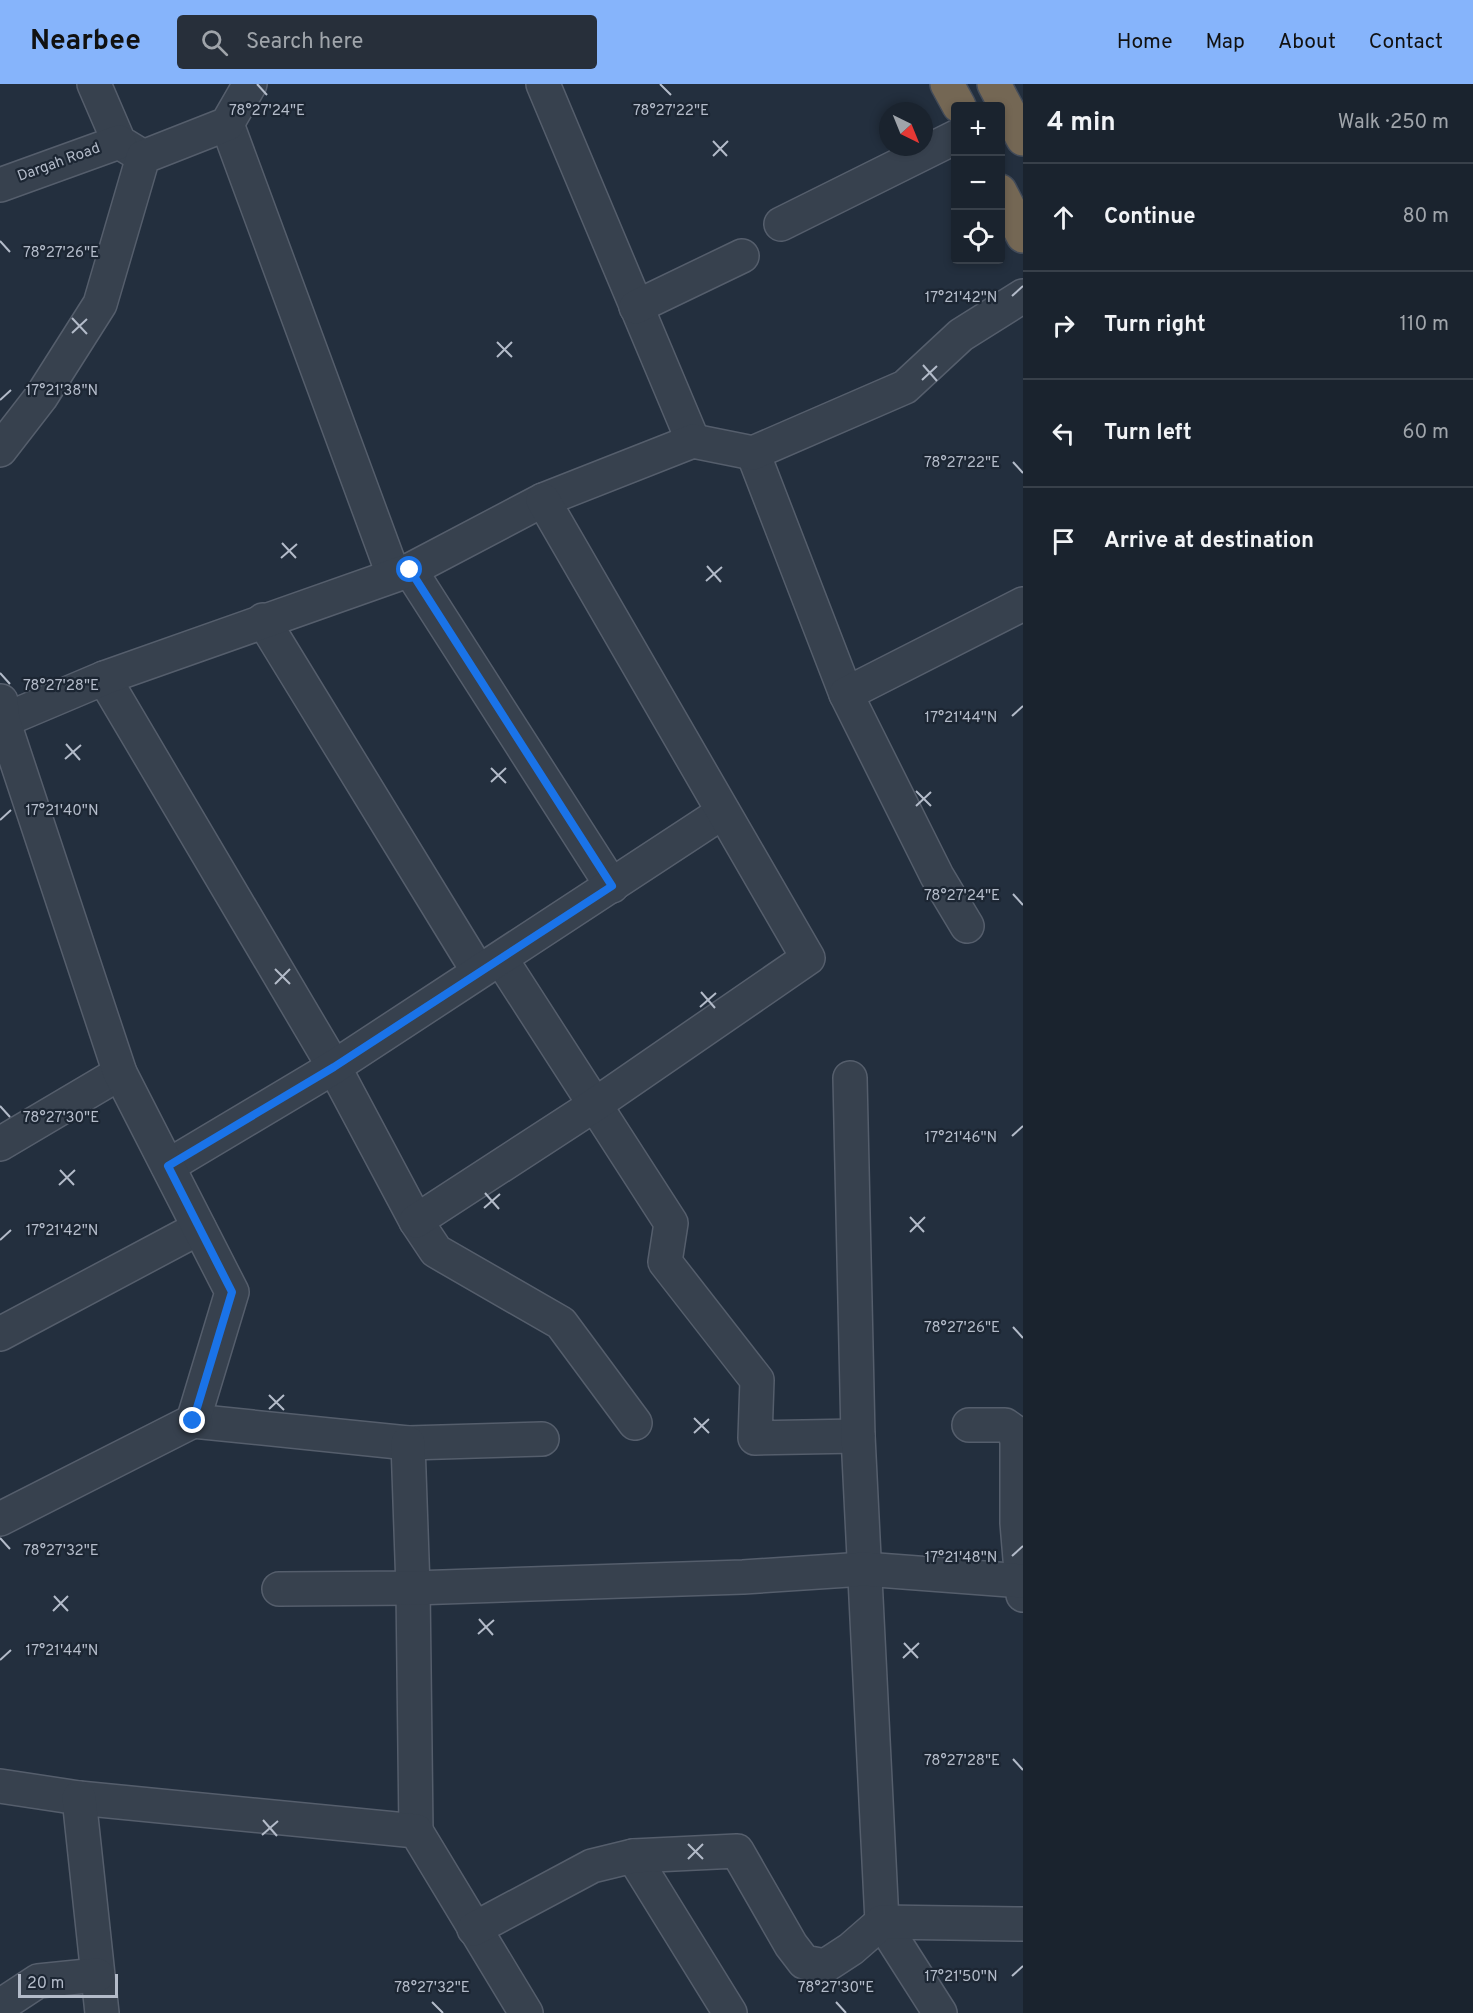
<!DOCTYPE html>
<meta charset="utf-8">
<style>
body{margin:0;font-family:Overpass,sans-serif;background:#272f3a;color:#f1f3f6}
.controls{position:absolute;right:18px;top:18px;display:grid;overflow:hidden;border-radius:6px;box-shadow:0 3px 9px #0003}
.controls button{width:54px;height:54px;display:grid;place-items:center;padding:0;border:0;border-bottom:2px solid #38404a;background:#1a232e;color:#f1f3f6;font:30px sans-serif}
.compass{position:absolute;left:879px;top:18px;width:54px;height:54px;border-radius:50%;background:#1a232e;box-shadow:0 3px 9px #0003;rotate:137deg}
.scale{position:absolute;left:18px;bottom:15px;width:100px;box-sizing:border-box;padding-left:6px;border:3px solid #b3bbc9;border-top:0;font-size:16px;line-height:21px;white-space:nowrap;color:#b3bbc9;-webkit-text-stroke:4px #1c2633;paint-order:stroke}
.stop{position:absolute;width:18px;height:18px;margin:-14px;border:4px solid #1a73e8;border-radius:50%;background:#fff}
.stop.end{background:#1a73e8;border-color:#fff;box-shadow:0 2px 6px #0008}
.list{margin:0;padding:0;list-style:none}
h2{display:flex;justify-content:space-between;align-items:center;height:78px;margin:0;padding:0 24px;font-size:26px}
h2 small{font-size:20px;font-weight:400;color:#9fa4aa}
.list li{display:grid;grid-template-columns:39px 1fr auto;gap:18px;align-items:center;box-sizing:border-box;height:108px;padding:0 24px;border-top:2px solid #38404a}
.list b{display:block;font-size:22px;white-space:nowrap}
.list em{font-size:20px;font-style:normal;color:#9fa4aa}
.icon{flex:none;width:33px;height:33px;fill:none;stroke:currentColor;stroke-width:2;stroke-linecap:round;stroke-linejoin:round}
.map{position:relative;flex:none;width:1023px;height:1929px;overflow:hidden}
header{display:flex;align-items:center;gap:36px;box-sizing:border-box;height:84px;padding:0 30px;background:#86b4fb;color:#111}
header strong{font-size:28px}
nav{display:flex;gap:33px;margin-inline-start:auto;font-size:21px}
.search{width:420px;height:54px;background:#272f3a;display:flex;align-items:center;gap:15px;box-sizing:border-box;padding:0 21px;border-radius:6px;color:#9fa4aa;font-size:22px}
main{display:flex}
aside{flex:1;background:#1a232e}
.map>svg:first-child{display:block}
</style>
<header>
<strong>Nearbee</strong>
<div class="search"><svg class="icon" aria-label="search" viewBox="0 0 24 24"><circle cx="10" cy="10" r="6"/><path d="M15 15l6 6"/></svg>Search here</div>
<nav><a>Home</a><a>Map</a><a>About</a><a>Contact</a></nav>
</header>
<main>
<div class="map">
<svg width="1023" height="1929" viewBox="0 0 1023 1929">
<rect width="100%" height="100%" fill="#232f3e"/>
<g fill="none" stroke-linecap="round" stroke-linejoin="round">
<defs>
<g id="minor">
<path d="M 94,0 L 119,58 L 137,69"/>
<path d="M 543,0 L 693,357"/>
<path d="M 227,40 L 393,490"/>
<path d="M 0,101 L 119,58"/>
<path d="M 781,140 L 956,53"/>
<path d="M 636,223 L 742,172"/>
<path d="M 0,366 L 41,313 L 100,220 L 143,73 L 227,40 L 250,0"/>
<path d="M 753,369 L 846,610"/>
<path d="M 410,486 L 612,802"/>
<path d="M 263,536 L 478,887"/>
<path d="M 104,594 L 334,983 L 416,1137 L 436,1167 L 561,1239 L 635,1339"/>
<path d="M 0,638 L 104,594 L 410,486 L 543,416 L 693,357 L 753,369 L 905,303 L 961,251 L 1023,212"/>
<path d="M 967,842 L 937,792 L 846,610 L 1023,520"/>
<path d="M 501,875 L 671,1139 L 665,1178 L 757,1296 L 755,1354 L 858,1352"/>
<path d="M 850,994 L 858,1352 L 882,1838 L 940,1929"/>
<path d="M 0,1060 L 120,989"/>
<path d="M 168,1082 L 334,983 L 723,728"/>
<path d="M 416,1137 L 596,1020 L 808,874 L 543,416"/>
<path d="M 0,1250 L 199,1144"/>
<path d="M 193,1337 L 408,1359 L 542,1355"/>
<path d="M 969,1341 L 1005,1341 L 1015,1348 L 1017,1358 L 1017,1439 L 1023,1511"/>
<path d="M 408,1359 L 413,1504 L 416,1747"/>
<path d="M 0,1435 L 193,1337 L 232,1208 L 120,989 L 3,636 L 1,617"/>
<path d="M 279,1505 L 413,1504 L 743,1493 L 864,1485 L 1023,1497"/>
<path d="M 0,1702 L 79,1714 L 416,1747 L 526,1929"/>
<path d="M 79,1714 L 102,1929"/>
<path d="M 633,1772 L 730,1929"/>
<path d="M 474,1845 L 592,1782 L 633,1772 L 737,1767 L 791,1861 L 804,1878 L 825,1882 L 851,1865 L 882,1838 L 1023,1840"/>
<path d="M 0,1922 L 38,1897 L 97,1891"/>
</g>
<g id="highway">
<path d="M 947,0 L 959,22"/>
<path d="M 994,0 L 1023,55"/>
<path d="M 1000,107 L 1023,152"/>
</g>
</defs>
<use href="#minor" stroke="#555e6c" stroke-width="36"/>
<use href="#highway" stroke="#424b59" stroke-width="36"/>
<use href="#minor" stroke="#37414e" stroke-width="33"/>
<use href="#highway" stroke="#746754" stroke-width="33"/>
</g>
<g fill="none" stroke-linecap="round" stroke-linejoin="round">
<path stroke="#1a73e8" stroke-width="8" d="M 193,1337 L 232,1208 L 168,1082 L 334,983 L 612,802 L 410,486"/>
</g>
<path fill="none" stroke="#b3bbc9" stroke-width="2" d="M 257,0 L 267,11M 660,0 L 671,11M 713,57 L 727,72M 713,72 L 728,57M 0,157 L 10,168M 1012,212 L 1023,202M 72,234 L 87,250M 72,249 L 87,235M 497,258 L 512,273M 497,273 L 512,258M 923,281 L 937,297M 922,296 L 937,282M 0,316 L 11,306M 1013,378 L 1023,389M 282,459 L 296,474M 281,474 L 297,460M 707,482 L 721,498M 706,497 L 722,483M 0,589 L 10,600M 1012,632 L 1023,622M 66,660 L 80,676M 65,675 L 81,661M 491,684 L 506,699M 491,698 L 506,684M 916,707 L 931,722M 916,722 L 931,708M 0,736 L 11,726M 1013,810 L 1023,821M 275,885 L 290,900M 275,900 L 290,885M 701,908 L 715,924M 700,923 L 716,909M 0,1022 L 10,1033M 1012,1052 L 1023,1042M 60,1086 L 74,1101M 59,1101 L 75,1086M 485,1109 L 499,1125M 484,1124 L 500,1110M 910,1133 L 924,1148M 910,1148 L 925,1133M 0,1156 L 11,1146M 1013,1243 L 1023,1254M 269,1311 L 284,1326M 269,1325 L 284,1311M 694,1334 L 709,1349M 694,1349 L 709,1335M 0,1454 L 10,1465M 1012,1472 L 1023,1462M 54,1512 L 68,1527M 53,1527 L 68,1512M 479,1535 L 493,1551M 478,1550 L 494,1536M 904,1559 L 918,1574M 903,1574 L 919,1559M 0,1576 L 11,1566M 1013,1675 L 1023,1686M 263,1736 L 277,1752M 262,1751 L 278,1737M 688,1760 L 703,1775M 688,1775 L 703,1760M 1012,1892 L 1023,1882M 432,1918 L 443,1929M 836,1918 L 846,1929"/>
<g text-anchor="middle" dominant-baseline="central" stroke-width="4.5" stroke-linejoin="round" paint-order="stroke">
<g font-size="15" fill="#b3bbc9" stroke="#1c2633">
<text transform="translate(59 79) rotate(-20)">Dargah Road</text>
</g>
</g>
<g font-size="15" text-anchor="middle" fill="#b3bbc9" stroke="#1c2633" stroke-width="4.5" stroke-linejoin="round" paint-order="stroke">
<text x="267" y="31">78°27'24"E</text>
<text x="671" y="31">78°27'22"E</text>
<text x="61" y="173">78°27'26"E</text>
<text x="961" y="218">17°21'42"N</text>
<text x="62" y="311">17°21'38"N</text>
<text x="962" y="383">78°27'22"E</text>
<text x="61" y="606">78°27'28"E</text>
<text x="961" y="638">17°21'44"N</text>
<text x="62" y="731">17°21'40"N</text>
<text x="962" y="816">78°27'24"E</text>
<text x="61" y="1038">78°27'30"E</text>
<text x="961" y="1058">17°21'46"N</text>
<text x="62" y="1151">17°21'42"N</text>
<text x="962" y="1248">78°27'26"E</text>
<text x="61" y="1471">78°27'32"E</text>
<text x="961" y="1478">17°21'48"N</text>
<text x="62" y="1571">17°21'44"N</text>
<text x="962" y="1681">78°27'28"E</text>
<text x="961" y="1897">17°21'50"N</text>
<text x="432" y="1908">78°27'32"E</text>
<text x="836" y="1908">78°27'30"E</text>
</g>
</svg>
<div class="controls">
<button>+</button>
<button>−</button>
<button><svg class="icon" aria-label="locate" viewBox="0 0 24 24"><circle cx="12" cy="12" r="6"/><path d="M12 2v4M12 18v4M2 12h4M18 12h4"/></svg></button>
</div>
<svg class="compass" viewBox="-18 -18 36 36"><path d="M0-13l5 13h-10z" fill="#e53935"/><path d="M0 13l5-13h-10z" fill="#9fa4aa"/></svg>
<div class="scale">20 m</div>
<div class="stop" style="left:410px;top:486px"></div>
<div class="stop end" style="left:193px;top:1337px"></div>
</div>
<aside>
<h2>4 min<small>Walk · 250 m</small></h2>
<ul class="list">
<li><svg class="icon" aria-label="ahead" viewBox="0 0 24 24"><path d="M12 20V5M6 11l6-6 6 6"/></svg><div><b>Continue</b></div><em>80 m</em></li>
<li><svg class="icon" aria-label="right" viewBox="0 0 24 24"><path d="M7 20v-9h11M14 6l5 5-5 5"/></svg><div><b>Turn right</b></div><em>110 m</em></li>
<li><svg class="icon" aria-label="left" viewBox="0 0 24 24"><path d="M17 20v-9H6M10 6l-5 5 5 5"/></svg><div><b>Turn left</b></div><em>60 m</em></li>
<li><svg class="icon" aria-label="arrive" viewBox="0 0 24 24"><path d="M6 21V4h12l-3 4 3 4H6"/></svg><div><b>Arrive at destination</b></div></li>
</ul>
</aside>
</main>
